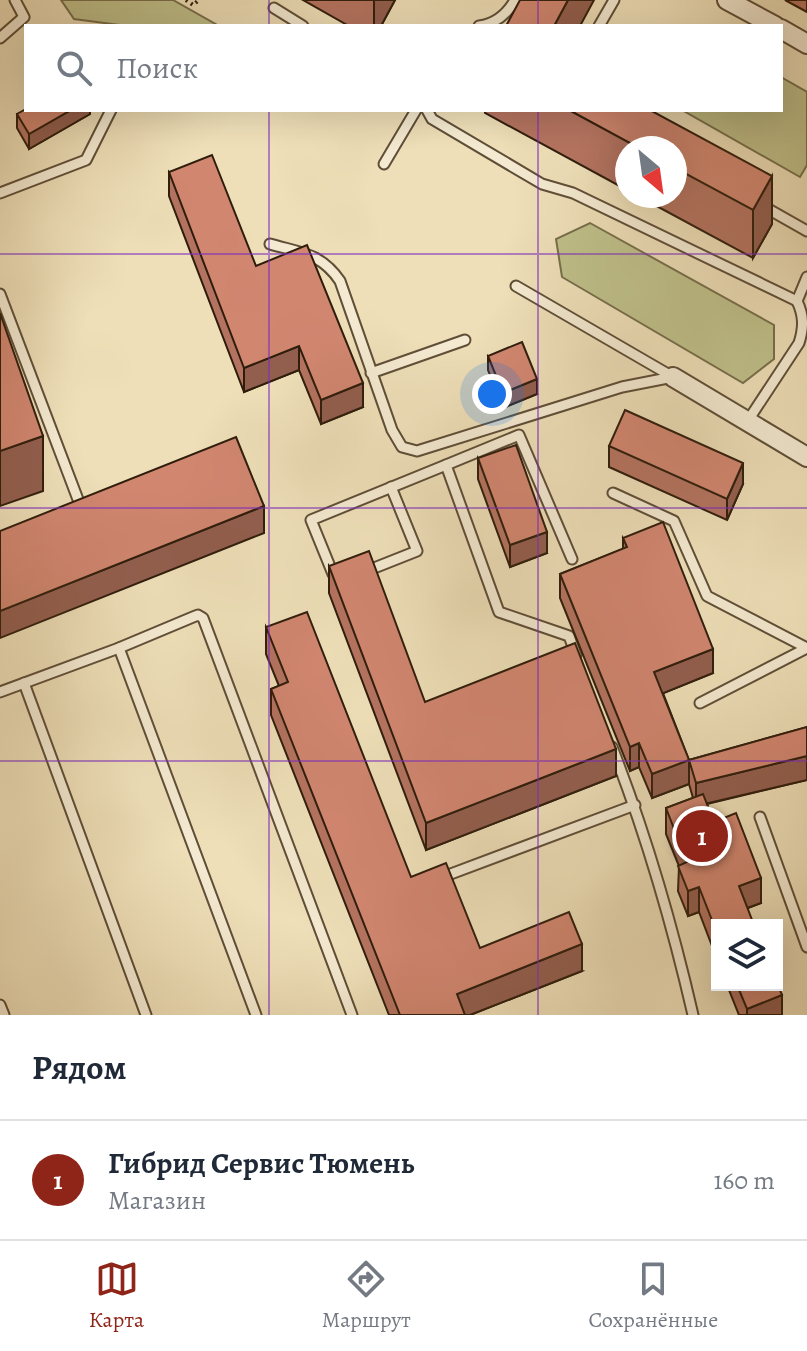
<!DOCTYPE html>
<html lang="ru">
<meta charset="utf-8">
<style>
body{margin:0;font-family:Alegreya,serif;background:#f6f6f7;color:#1f2937}
.controls{position:absolute;right:24px;bottom:24px;display:grid;overflow:hidden;border-radius:0px;box-shadow:0 8px 32px #0002}
.controls button{width:72px;height:72px;display:grid;place-items:center;padding:0;border:0;border-bottom:2px solid #e0e1e3;background:#fff;color:#1f2937;font:40px sans-serif}
.compass{position:absolute;left:615px;top:136px;width:72px;height:72px;border-radius:50%;background:#fff;box-shadow:0 8px 32px #0002;rotate:151deg}
.you{position:absolute;left:492px;top:394px;width:28px;height:28px;margin:-20px;border:6px solid #fff;border-radius:50%;background:#1a73e8;box-shadow:0 0 0 12px #1a73e833}
.badge{display:grid;place-items:center;width:52px;height:52px;border-radius:50%;background:#8f2418;color:#fff;font-size:26px;font-weight:700}
.pin{position:absolute;translate:-50% -50%;border:4px solid #fff;box-shadow:0 2px 8px #0006}
.list{margin:0;padding:0;list-style:none}
h2{display:flex;justify-content:space-between;align-items:center;height:104px;margin:0;padding:0 32px;font-size:34px}
h2 small{font-size:26px;font-weight:400;color:#747a83}
.list li{display:grid;grid-template-columns:52px 1fr auto;gap:24px;align-items:center;box-sizing:border-box;height:120px;padding:0 32px;border-top:2px solid #e0e1e3}
.list b{display:block;font-size:30px;white-space:nowrap}
.list p{margin:0;font-size:26px;white-space:nowrap;color:#747a83}
.list em{font-size:26px;font-style:normal;color:#747a83}
.icon{flex:none;width:44px;height:44px;fill:none;stroke:currentColor;stroke-width:2;stroke-linecap:round;stroke-linejoin:round}
.map{position:relative;flex:none;width:807px;height:1015px;overflow:hidden}
.search{position:absolute;background:#fff;box-shadow:0 8px 32px #0002;left:24px;right:24px;top:24px;height:88px;display:flex;align-items:center;gap:20px;box-sizing:border-box;padding:0 28px;border-radius:0px;color:#747a83;font-size:30px}
.sheet{height:224px;background:#fff}
nav{display:flex;justify-content:space-around;align-items:center;box-sizing:border-box;height:112px;border-top:2px solid #e0e1e3;background:#fff;font-size:22px;color:#747a83}
nav a{display:grid;justify-items:center;gap:4px}
nav .on{color:#8f2418}
.map>svg:first-child{display:block}
</style>
<div class="map">
<svg width="807" height="1015" viewBox="0 0 807 1015">
<rect width="100%" height="100%" fill="#eedfb8"/>
<filter id="stains"><feTurbulence type="fractalNoise" baseFrequency=".0025" numOctaves="4"/><feColorMatrix values="0 0 0 0 .2 0 0 0 0 .09 0 0 0 0 .02 0 0 0 .5 -.17"/></filter>
<radialGradient id="worn" r=".72"><stop offset=".6" stop-color="#630" stop-opacity="0"/><stop offset="1" stop-color="#630" stop-opacity=".3"/></radialGradient>
<g fill="#bfc08a" stroke="#776e4b" stroke-width="2">
<path d="M 61,0 L 173,0 L 219,26 L 127,26 L 74,19 Z"/>
<path d="M 781,77 L 807,92 L 807,165 L 800,177 L 682,110 L 781,110 Z"/>
<path d="M 590,223 L 774,325 L 774,359 L 743,383 L 562,277 L 556,239 Z"/>
</g>
<g fill="none" stroke-linecap="round" stroke-linejoin="round">
<defs>
<g id="lane">
<path d="M 274,8 L 303,26"/>
<path d="M 479,26 C 495,24 507,14 515,0"/>
<path d="M 599,26 L 614,0"/>
<path d="M 0,38 L 24,17 L 15,0"/>
<path d="M 427,110 L 432,119 L 542,184 L 573,193 L 797,301"/>
<path d="M 384,164 L 416,110"/>
<path d="M 0,193 L 86,160 L 111,110"/>
<path d="M 761,205 L 807,231"/>
<path d="M 270,244 C 301,253 321,253 340,281 L 392,430 L 402,447 L 417,451 L 622,387 L 673,377"/>
<path d="M 516,286 L 673,377"/>
<path d="M 0,294 L 82,510"/>
<path d="M 371,373 L 465,340"/>
<path d="M 747,422 L 799,343 C 804,327 804,316 797,301 L 807,277"/>
<path d="M 613,493 L 674,521 L 707,596 L 807,648"/>
<path d="M 572,559 L 519,435 L 446,465 L 499,612 L 569,636 L 576,655"/>
<path d="M 364,572 L 417,551 L 391,487"/>
<path d="M 333,574 L 311,520 L 446,465"/>
<path d="M 119,648 L 256,1015"/>
<path d="M 24,683 L 146,1015"/>
<path d="M 0,692 L 119,648 L 193,617 L 198,615 L 203,618 L 352,1015"/>
<path d="M 700,703 L 807,648"/>
<path d="M 612,747 C 646,834 672,924 693,1015"/>
<path d="M 760,817 L 807,947"/>
<path d="M 440,878 L 635,805"/>
<path d="M 0,1005 L 4,1015"/>
</g>
<g id="street">
<path d="M 727,0 L 775,26"/>
<path d="M 781,29 L 807,44"/>
<path d="M 673,377 L 807,457"/>
</g>
</defs>
<use href="#lane" stroke="#5f4e37" stroke-width="13"/>
<use href="#street" stroke="#5f4e37" stroke-width="22"/>
<path stroke="#2f1d0c" stroke-width="4" stroke-dasharray="2 4" stroke-linecap="butt" d="M 186,0 L 193,5 L 199,0"/>
<use href="#lane" stroke="#f4ead1" stroke-width="9"/>
<use href="#street" stroke="#f4ead1" stroke-width="18"/>
</g>
<g fill="#b47360" stroke="#2f1d0c" stroke-width="2">
<path d="M 303,0 L 395,0 L 381,26 L 349,26 Z"/>
<path d="M 785,0 L 807,0 L 807,12 Z"/>
<path d="M 90,110 L 90,114 L 29,149 L 17,128 L 17,114 Z"/>
<path d="M 485,110 L 650,110 L 772,224 L 753,258 L 638,196 L 675,196 L 675,148 L 627,148 L 627,190 L 485,113 Z"/>
<path d="M 169,172 L 256,266 L 363,407 L 321,424 L 299,370 L 244,392 L 169,196 Z"/>
<path d="M 488,356 L 537,394 L 503,408 L 488,370 Z"/>
<path d="M 609,446 L 743,484 L 727,520 L 609,467 Z"/>
<path d="M 478,458 L 547,553 L 510,567 L 478,479 Z"/>
<path d="M 623,538 L 713,673 L 663,693 L 689,760 L 807,727 L 807,780 L 707,804 L 714,822 L 761,903 L 748,908 L 717,925 L 717,959 L 699,912 L 688,916 L 678,891 L 679,866 L 666,834 L 666,808 L 693,798 L 689,784 L 652,798 L 639,767 L 630,771 L 560,598 L 560,574 L 623,549 Z"/>
<path d="M 329,566 L 425,702 L 616,776 L 426,850 L 329,593 Z"/>
<path d="M 266,627 L 411,877 L 480,948 L 582,971 L 470,1015 L 389,1015 L 271,715 L 271,689 L 279,686 L 266,654 Z"/>
<path d="M 727,985 L 777,985 L 782,1015 L 739,1015 Z"/>
</g>
<g fill="#925e4e" stroke="#2f1d0c" stroke-width="2">
<path d="M 374,0 L 395,0 L 381,26 L 374,26 Z"/>
<path d="M 568,0 L 594,0 L 580,26 L 554,26 Z"/>
<path d="M 71,110 L 90,110 L 90,114 L 29,149 L 29,134 Z"/>
<path d="M 772,176 L 772,224 L 753,258 L 753,210 Z"/>
<path d="M 299,346 L 299,370 L 244,392 L 244,368 Z"/>
<path d="M 537,379 L 537,394 L 503,408 L 503,393 Z"/>
<path d="M 363,383 L 363,407 L 321,424 L 321,400 Z"/>
<path d="M 43,436 L 43,491 L 0,506 L 0,451 Z"/>
<path d="M 743,463 L 743,484 L 727,520 L 727,499 Z"/>
<path d="M 264,506 L 264,533 L 0,638 L 0,611 Z"/>
<path d="M 547,532 L 547,553 L 510,567 L 510,545 Z"/>
<path d="M 713,649 L 713,673 L 654,697 L 654,672 Z"/>
<path d="M 639,743 L 639,767 L 630,771 L 630,747 Z"/>
<path d="M 616,749 L 616,776 L 426,850 L 426,823 Z"/>
<path d="M 807,756 L 807,780 L 696,806 L 696,783 Z"/>
<path d="M 689,760 L 689,784 L 652,798 L 652,774 Z"/>
<path d="M 761,878 L 761,903 L 739,911 L 739,886 Z"/>
<path d="M 699,887 L 699,912 L 688,916 L 688,891 Z"/>
<path d="M 582,944 L 582,971 L 470,1015 L 457,1015 L 457,994 Z"/>
<path d="M 782,995 L 782,1015 L 747,1015 L 747,1009 Z"/>
</g>
<g fill="#d18670" stroke="#2f1d0c" stroke-width="2">
<path d="M 520,0 L 568,0 L 554,26 L 506,26 Z"/>
<path d="M 26,109 L 26,110 L 71,110 L 29,134 L 17,114 Z"/>
<path d="M 569,110 L 650,110 L 772,176 L 753,210 L 675,168 L 675,148 L 639,148 Z"/>
<path d="M 212,155 L 256,266 L 307,245 L 363,383 L 321,400 L 299,346 L 244,368 L 169,172 Z"/>
<path d="M 0,313 L 43,436 L 0,451 Z"/>
<path d="M 522,342 L 537,379 L 503,393 L 488,356 Z"/>
<path d="M 625,410 L 743,463 L 727,499 L 609,446 Z"/>
<path d="M 236,437 L 264,506 L 0,611 L 0,531 Z"/>
<path d="M 516,445 L 547,532 L 510,545 L 478,458 Z"/>
<path d="M 663,522 L 713,649 L 654,672 L 689,760 L 652,774 L 639,743 L 630,747 L 560,574 L 627,547 L 623,538 Z"/>
<path d="M 369,551 L 425,702 L 575,643 L 616,749 L 426,823 L 329,566 Z"/>
<path d="M 307,612 L 411,877 L 446,863 L 480,948 L 569,912 L 582,944 L 457,994 L 465,1015 L 400,1015 L 271,689 L 288,682 L 266,627 Z"/>
<path d="M 807,727 L 807,756 L 696,783 L 689,760 Z"/>
<path d="M 703,794 L 714,822 L 736,813 L 761,878 L 739,886 L 754,925 L 717,925 L 717,933 L 699,887 L 688,891 L 678,866 L 687,862 L 666,808 Z"/>
<path d="M 777,983 L 782,995 L 747,1009 L 737,985 L 777,985 Z"/>
</g>
<path fill="none" stroke="#7b2cbf" stroke-width="2" stroke-opacity="0.55" d="M 269,0 L 269,26M 538,0 L 538,26M 269,110 L 269,1015M 538,110 L 538,1015M 0,254 L 807,254M 0,508 L 807,508M 0,761 L 807,761"/>
<rect width="100%" height="100%" filter="url(#stains)"/>
<rect width="100%" height="100%" fill="url(#worn)"/>
</svg>
<div class="controls">
<button><svg class="icon" aria-label="layers" viewBox="0 0 24 24"><path d="M12 4l9 5-9 5-9-5zM3 14l9 5 9-5"/></svg></button>
</div>
<svg class="compass" viewBox="-18 -18 36 36"><path d="M0-13l5 13h-10z" fill="#e53935"/><path d="M0 13l5-13h-10z" fill="#747a83"/></svg>
<div class="you"></div>
<div class="pin badge" style="left:702px;top:836px">1</div>
<div class="search"><svg class="icon" aria-label="search" viewBox="0 0 24 24"><circle cx="10" cy="10" r="6"/><path d="M15 15l6 6"/></svg>Поиск</div>
</div>
<section class="sheet">
<h2>Рядом<small></small></h2>
<ul class="list">
<li><span class="badge">1</span><div><b>Гибрид Сервис Тюмень</b><p>Магазин</p></div><em>160 m</em></li>
</ul>
</section>
<nav>
<a class="on"><svg class="icon" aria-label="map" viewBox="0 0 24 24"><path d="M3 6l6-2 6 2 6-2v14l-6 2-6-2-6 2zM9 4v14M15 6v14"/></svg>Карта</a>
<a><svg class="icon" aria-label="directions" viewBox="0 0 24 24"><path d="M12 3l9 9-9 9-9-9zM9 14v-3h6M13 9l2 2-2 2"/></svg>Маршрут</a>
<a><svg class="icon" aria-label="saved" viewBox="0 0 24 24"><path d="M7 4h10v16l-5-4-5 4z"/></svg>Сохранённые</a>
</nav>
